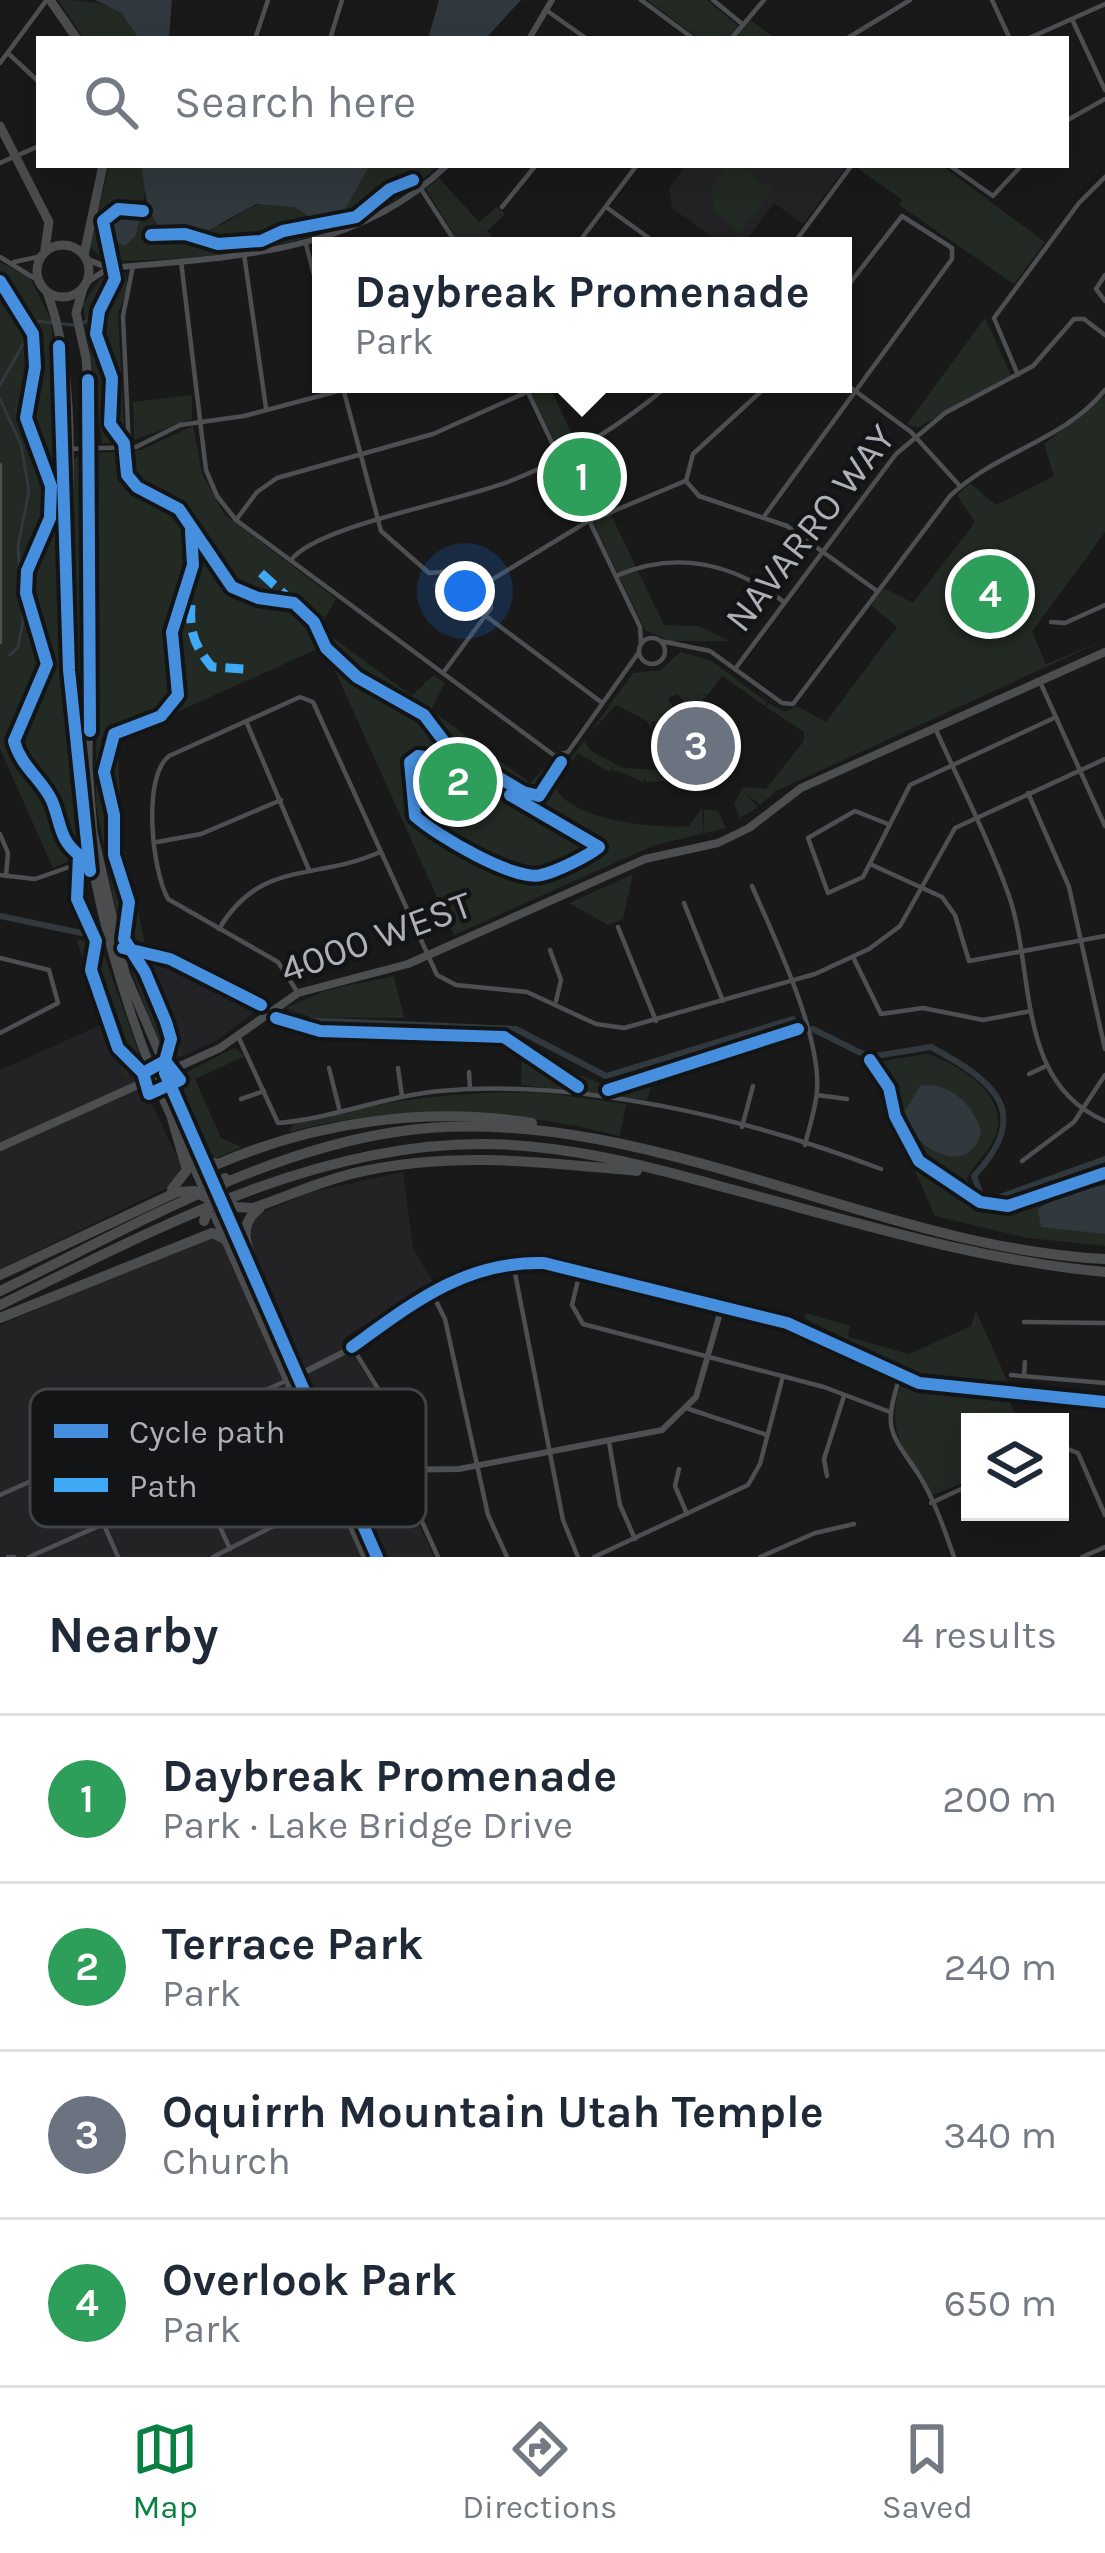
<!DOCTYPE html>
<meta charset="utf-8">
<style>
body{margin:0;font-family:Karla,sans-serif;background:#f2f2f3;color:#1f2937}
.controls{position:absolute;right:36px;bottom:36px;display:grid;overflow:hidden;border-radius:0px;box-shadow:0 12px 48px #0002}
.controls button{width:108px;height:108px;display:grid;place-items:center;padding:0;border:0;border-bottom:3px solid #e0e1e3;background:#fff;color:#1f2937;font:60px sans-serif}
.you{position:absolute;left:465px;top:591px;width:42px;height:42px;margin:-30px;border:9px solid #fff;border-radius:50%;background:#1a73e8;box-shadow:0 0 0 18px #1a73e833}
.badge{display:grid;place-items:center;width:78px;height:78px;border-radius:50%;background:#0b8043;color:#fff;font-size:39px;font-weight:700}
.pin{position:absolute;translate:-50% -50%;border:6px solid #fff;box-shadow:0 3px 12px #0006}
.popup{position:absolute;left:312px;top:237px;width:540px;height:156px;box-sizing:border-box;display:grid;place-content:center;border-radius:0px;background:#fff;filter:drop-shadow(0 3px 9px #0005);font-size:39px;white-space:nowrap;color:#747a83}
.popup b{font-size:45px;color:#1f2937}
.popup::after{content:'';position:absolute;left:50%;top:100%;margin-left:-24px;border:24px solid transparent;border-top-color:#fff}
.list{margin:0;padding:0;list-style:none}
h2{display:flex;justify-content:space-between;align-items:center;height:156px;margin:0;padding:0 48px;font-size:51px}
h2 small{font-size:39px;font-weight:400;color:#747a83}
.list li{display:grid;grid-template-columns:78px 1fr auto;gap:36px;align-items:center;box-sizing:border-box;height:168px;padding:0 48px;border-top:3px solid #e0e1e3}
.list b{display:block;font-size:45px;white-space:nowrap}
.list p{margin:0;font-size:39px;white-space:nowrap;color:#747a83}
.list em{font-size:39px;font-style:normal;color:#747a83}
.icon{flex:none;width:66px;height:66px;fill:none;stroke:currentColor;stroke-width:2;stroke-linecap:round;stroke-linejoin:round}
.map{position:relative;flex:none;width:1105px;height:1557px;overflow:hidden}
.search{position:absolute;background:#fff;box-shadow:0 12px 48px #0002;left:36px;right:36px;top:36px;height:132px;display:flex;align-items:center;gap:30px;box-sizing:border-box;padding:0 42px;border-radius:0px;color:#747a83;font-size:45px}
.sheet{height:828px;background:#fff}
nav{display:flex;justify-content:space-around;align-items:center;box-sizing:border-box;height:168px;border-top:3px solid #e0e1e3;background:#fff;font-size:33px;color:#747a83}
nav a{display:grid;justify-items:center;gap:6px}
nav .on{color:#0b8043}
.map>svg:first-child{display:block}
</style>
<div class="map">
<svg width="1105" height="1557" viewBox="0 0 1105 1557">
<rect width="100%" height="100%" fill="#191919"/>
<g fill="#232325">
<path d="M 686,165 L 847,165 L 803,224 L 774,203 L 742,246 L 724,246 L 672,208 L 669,188 Z"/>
<path d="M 144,955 L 161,958 L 261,1007 L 216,1041 L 185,1055 Z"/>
<path d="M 103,1024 L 125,1078 L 137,1073 L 184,1172 L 181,1181 L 0,1269 L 0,1070 Z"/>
<path d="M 403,1172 L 413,1248 L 432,1281 L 342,1340 L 381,1397 L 399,1449 L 399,1481 L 434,1557 L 0,1557 L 0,1325 L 311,1192 Z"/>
</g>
<g fill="#232923">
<path d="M 58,0 C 88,0 132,3 139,39 L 84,39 Z"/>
<path d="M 647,0 L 707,0 L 741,28 L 749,19 L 776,39 L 699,39 Z"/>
<path d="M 109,165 L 141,165 L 147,182 L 143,201 L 161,231 C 179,229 202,231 219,225 C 237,219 247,203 270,203 C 298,203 313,221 343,212 L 370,165 L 439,165 C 352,248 221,260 105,261 L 90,247 Z"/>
<path d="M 726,165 L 739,165 L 772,189 L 740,235 L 715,212 L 711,190 Z"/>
<path d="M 941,165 L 1045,242 L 1014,284 L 899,205 L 902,200 L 855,166 Z"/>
<path d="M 439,178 L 479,222 L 497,207 L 505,214 L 487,231 L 501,246 L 461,246 L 426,189 Z"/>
<path d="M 0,262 L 29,276 L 51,320 L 60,430 L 62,652 L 81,855 L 53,868 L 0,749 Z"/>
<path d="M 125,272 L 128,286 L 118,314 L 125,440 L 120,436 L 122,443 L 102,443 L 83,304 L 100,279 Z"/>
<path d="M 985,318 L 1011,375 L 917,428 L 907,424 Z"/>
<path d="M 527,384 L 548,384 L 664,625 L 699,626 L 730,641 L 670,641 L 645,630 Z"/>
<path d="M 192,395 L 192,419 L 134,440 L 133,402 Z"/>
<path d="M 1105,396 L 1105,532 L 1032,632 L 1046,664 L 1105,640 L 776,791 L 760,805 L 743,791 L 758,807 L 740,818 L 734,804 L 743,787 L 766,789 L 804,741 L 804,732 L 766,707 L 769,703 L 785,712 L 797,706 L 826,722 L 897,627 L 871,605 L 884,588 L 913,603 L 975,522 L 957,495 L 970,483 L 996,505 L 1054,476 L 1044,444 Z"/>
<path d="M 193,426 L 202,473 L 224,514 L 336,599 L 320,628 L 412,696 L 433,675 L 445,683 L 431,710 L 530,783 L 553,759 L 562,760 L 557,777 L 584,741 L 591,751 L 623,768 L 662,770 L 669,781 L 646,782 L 645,777 L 643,782 L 616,770 L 612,773 L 615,765 L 609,772 L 578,753 L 555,784 C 564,820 655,829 689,826 L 702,808 L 704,834 L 704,809 L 718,811 L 726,828 L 655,845 L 454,935 L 324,646 L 117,739 L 122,839 L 145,943 L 121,939 L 96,805 L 98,453 L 141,450 Z"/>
<path d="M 78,456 L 88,458 L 83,752 L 73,678 L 72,460 Z"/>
<path d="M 463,574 L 481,580 L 488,593 L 478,620 L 432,586 L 437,579 Z"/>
<path d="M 680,652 L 710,660 L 767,702 L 765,706 L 722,676 L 707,696 L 700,691 L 706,697 L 690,710 L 678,694 L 668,698 L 674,710 L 667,722 L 690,768 L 675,774 L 654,724 L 659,722 L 651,722 L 653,730 L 647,721 L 616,705 L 589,734 L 633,673 L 661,670 Z"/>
<path d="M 633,874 L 623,919 L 608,925 L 569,903 Z"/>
<path d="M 76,939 L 100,944 L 144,1067 L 125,1079 Z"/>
<path d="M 124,950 L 144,955 L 185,1055 L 165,1061 Z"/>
<path d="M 394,976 L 404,1018 L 310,1017 L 285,1008 L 327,990 Z"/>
<path d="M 234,1048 L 245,1056 L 195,1079 L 221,1138 L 242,1147 L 216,1158 L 206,1149 L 179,1083 L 183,1074 Z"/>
<path d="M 522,1052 L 605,1085 L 654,1077 L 647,1100 L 521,1085 Z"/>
<path d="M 928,1054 C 960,1065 1012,1097 995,1137 C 988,1153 975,1163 967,1178 L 972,1195 C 1008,1220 1066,1172 1105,1165 L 1105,1246 L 1028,1238 L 935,1216 L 867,1063 Z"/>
<path d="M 544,1093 L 626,1104 L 620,1136 C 510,1108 399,1103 289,1132 L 293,1124 C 376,1101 457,1090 544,1093 Z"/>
<path d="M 976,1311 L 1010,1387 L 915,1374 L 804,1318 L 806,1313 L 850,1326 L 848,1337 L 909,1354 L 971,1326 Z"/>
<path d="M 900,1387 L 1010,1402 L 1018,1422 L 970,1422 L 970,1480 L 933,1495 C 909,1459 884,1433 900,1387 Z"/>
</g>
<g fill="#31393e">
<path d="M 95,0 L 172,0 L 169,39 L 139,39 L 122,13 Z"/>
<path d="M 439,0 L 521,0 L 485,39 L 428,39 Z"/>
<path d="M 141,165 L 370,165 L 343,213 L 309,216 L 294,207 L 256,204 L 209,230 L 161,231 L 151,214 L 138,223 L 136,235 L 125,246 L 112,240 L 109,218 L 123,213 L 135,218 L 148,209 Z"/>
<path d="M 920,1086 C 949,1081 974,1105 981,1132 C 969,1181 907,1147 905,1111 Z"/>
<path d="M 1105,1185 L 1105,1234 L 1041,1227 L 1038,1209 L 1063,1193 Z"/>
</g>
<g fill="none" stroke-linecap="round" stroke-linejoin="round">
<g stroke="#31393e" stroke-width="3">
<path d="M 103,309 L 117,275 L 105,235 L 109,218"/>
<path d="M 83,323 L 99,313"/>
<path d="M 0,385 L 36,321 L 73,325"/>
<path d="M 0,399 L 21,445 L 29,491 L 18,546 L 23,622 L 18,647 L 10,655"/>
</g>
<g stroke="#31393e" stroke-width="6">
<path d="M 0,916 L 91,935"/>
<path d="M 126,942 L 165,951 L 260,999"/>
<path d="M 289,1014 L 306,1020 L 516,1029 L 606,1076 L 793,1019"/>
<path d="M 813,1029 L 869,1057 L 931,1047 C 994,1081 1034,1112 974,1176 L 981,1195 L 994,1198"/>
<path d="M 1000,1197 L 1105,1159"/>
</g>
<g stroke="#4e4f52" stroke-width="4.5">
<path d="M 641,0 L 694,39"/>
<path d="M 713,0 L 741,23"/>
<path d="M 992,0 L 1010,39"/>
<path d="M 546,10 L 587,39"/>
<path d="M 1072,19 L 1105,90"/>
<path d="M 255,39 L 268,0"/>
<path d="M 330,39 L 342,0"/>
<path d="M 731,39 L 764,0"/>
<path d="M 846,39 L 910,0"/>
<path d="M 1027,39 L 1105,4"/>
<path d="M 10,55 L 39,82"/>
<path d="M 0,63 L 46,1"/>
<path d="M 1066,121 L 1105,99"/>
<path d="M 0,163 L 39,146"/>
<path d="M 949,165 L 993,196 L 1022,165"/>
<path d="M 421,189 L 458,246"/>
<path d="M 502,207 L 536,165"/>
<path d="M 606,207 L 660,246"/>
<path d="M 306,244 L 321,303"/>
<path d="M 576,246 L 637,165"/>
<path d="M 792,246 L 852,165"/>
<path d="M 244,254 L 266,408"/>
<path d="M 0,257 L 39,281"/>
<path d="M 181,261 L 206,470 L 217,496 L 236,520 L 555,756 L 568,752 L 639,652"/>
<path d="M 14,262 L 42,256"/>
<path d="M 1105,275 L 1096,289 L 1105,301"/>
<path d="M 1018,375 L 994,318 L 1079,203 L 1105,177"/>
<path d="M 843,382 L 911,432 L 959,485"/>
<path d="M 342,384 L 381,531 L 429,573 L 469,570 L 488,582"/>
<path d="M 524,384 L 640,627 L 641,643"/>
<path d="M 129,448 L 123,316 L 133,266"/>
<path d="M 70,449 L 136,447 L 180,425 L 244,416 L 365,384"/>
<path d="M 0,465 L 0,642"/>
<path d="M 686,481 L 699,496 L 787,526 L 877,591"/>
<path d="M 686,481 L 693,454 L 769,384"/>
<path d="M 765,515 L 952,259 L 952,248 L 902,216 L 843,292"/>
<path d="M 236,520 L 257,492 L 277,478 L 433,434 L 545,384"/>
<path d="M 291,560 C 317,525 463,501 513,480 C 570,457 623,424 670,384"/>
<path d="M 616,576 C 676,550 733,563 784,602"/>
<path d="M 488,582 L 585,523 L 685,481"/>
<path d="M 486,616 L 601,702"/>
<path d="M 1051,622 L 1065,623 L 1105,605"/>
<circle cx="652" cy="651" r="13"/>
<path d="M 661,641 L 710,651 L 782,703 L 793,704 L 950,496 C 997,451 1064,441 1105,390"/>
<path d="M 735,669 L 896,454 L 945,413 L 1033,366 L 1074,319 L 1084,319 L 1105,335"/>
<path d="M 443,673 L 491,608 L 488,582"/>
<path d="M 1041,684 L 1105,826"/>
<path d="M 246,721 L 309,870"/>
<path d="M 936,730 C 960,784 988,837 1008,893 C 1036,971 1014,1082 1105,1121"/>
<path d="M 1028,793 L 1069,887 L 1105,1049"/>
<path d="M 888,824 L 855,811 L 808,838 L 828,893 L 863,877 L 910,785 L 1056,717"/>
<path d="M 0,834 L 8,853 L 6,876"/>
<path d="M 157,842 L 201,834 L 281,800"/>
<path d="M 870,864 L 942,897 L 955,915 L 969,961 L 1105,936"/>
<path d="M 0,875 L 35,879 L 92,859"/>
<path d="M 752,886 C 774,937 821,1034 817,1090 C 816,1108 809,1127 805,1145"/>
<path d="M 684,903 L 723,1001"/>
<path d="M 618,927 L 656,1021"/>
<path d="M 219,929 C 260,859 316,881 380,852"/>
<path d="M 550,950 L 561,980 L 556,1001"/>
<path d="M 853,957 L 881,1014 L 923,1008 L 983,1020 L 1031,1011"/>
<path d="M 0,958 L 49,970 L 58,1003 L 0,1033"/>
<path d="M 298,993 L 278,962 L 168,899 C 152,870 142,777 169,756 L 300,697 L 313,702 L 437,975 L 456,985 L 527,992 L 596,1024 L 624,1028 L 815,974 L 869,949 L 900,926 L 955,828 L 1105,759"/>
<path d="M 238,1036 L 278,1123 C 330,1119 385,1096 440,1091 C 581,1078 750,1119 881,1169"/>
<path d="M 329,1068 L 339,1108"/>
<path d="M 398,1068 L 402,1096"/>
<path d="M 469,1072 L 470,1089"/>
<path d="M 1029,1074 L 1046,1066"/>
<path d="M 817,1095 L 847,1099"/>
<path d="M 241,1099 L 264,1091"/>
<path d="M 742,1127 L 753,1086"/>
<path d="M 1022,1161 L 1074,1122 L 1105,1075"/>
<path d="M 513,1263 L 563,1520 L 578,1557"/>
<path d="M 581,1268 L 572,1305 L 583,1324 L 824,1387 L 890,1412"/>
<path d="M 431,1291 L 445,1319 L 488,1515 L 507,1557"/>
<path d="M 1024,1322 L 1105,1323"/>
<path d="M 352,1347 L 390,1408 L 403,1452 L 405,1484 L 438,1557"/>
<path d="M 1011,1375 L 1105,1383"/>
<path d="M 1024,1376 L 1025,1362"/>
<path d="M 900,1377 C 882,1430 891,1433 919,1475 C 934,1499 945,1531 954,1557"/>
<path d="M 689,1409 L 767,1435"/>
<path d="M 171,1419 L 230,1549"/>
<path d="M 609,1442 L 620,1505 L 635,1539"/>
<path d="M 1060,1446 L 1078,1453 L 1105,1515"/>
<path d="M 76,1461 L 118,1557"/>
<path d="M 679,1469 L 675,1486 L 687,1514"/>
<path d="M 827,1476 L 824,1459 L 844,1396"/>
<path d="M 0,1495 L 206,1403 L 246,1399 L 288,1380"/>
<path d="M 931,1503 L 970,1485"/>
<path d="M 8,1557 L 14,1557"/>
<path d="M 29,1557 L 200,1481"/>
<path d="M 213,1557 L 338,1493"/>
<path d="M 594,1557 L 748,1485 L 760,1464 L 783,1376"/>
<path d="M 760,1557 L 815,1533 L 854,1524"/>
<path d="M 1082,1557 L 1105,1547"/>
</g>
<g stroke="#4e4f52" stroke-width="6">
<path d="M 529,39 L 552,0"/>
<path d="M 86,259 L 109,268 C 229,257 356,255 447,165"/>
<path d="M 87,282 L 109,268"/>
<path d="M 289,1380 L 342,1353 L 447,1282 L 493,1267 L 544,1263 L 787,1323 L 919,1383 L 1105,1402"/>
<path d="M 349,1487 L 388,1470 L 459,1469 L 662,1430 L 696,1397 L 722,1306"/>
</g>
<path stroke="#4d4e4f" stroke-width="8" d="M 0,1147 L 220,1048 L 298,993 L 408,964 L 645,859 L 718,843 L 749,828 L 801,788 L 1105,652"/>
<g stroke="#4b4c4e" stroke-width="9">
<path d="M 50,0 L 77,39"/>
<path d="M 0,126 L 49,222 L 45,249"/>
<circle cx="63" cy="271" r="26"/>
<path d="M 84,255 L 103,165"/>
<path d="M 83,288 L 76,313 L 86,358 L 91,426 L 88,766 L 93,832 L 125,973 L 207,1165"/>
<path d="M 47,292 C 82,384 65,519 67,618 C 71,795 100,959 173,1121"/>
<path d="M 183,1142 L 203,1188"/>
<path d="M 215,1216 L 366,1557"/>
<path d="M 231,1221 L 246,1255"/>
<path d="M 260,1287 L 377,1557"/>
</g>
<g stroke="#4b4c4e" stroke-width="10">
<path d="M 204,1160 L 218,1164 C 315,1122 427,1106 532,1123"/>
<path d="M 207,1167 L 211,1190"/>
<path d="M 172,1189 L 187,1170 L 172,1118"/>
<path d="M 235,1207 L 253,1208 C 289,1196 322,1180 359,1172 C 453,1151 543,1162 637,1171"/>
<path d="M 260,1208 C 230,1229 255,1260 262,1290"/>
<path d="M 219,1210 L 233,1225"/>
<path d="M 0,1275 L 177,1192 L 194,1191"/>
<path d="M 0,1291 C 125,1231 256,1153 395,1132 C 634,1096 867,1247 1105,1259"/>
<path d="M 0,1305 C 150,1232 310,1144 481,1144 C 563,1144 644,1165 723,1187 C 849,1220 974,1260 1105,1272"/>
<path d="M 0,1318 L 212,1233 L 225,1239"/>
</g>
<g stroke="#4b4c4e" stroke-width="10">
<path d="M 211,1190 L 211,1201 L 219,1210"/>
<path d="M 194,1191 L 208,1199"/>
<path d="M 220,1195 L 225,1178"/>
<path d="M 222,1200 L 235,1207"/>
<path d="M 204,1221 L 210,1204"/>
</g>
<g stroke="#3fa9f5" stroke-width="9" stroke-dasharray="18 9" stroke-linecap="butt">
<path d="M 261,573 L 292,601"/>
<path d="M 191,605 C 189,632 195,647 212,667 L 244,669"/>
</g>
<defs>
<g id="cycleway">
<path d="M 143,211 L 118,209 L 103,221 L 115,279 L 99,311 L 96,334 L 112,378 L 110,424 L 124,443 L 127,475 L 137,487 L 179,509 L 232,587 L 258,598 L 294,603 L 314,622 L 326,648 L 357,677 L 424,715 L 449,748 L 523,792 L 539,796 L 561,762"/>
<path d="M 151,235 L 185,234 L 218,244 L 261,241 L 283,231 L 356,217 L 390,189 L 413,180"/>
<path d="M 0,281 L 33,334 L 35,367 L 26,418 L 51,486 L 50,518 L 27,571 L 26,593 L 47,664 L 14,741 C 21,767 42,779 52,801 C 61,823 59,840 79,855 L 77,899 L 96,941 L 91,970 L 118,1048 L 143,1073 L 149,1094 L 180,1080 L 165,1061 L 143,1073"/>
<path d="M 59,346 L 69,670 L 90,871"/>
<path d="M 88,380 L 90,731"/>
<path d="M 471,764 L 418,756 L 410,762 L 415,816 C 434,834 515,882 541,875 C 556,872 588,856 599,847 L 510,795"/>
<path d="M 123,948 L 170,959 L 261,1005"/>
<path d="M 276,1018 L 320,1031 L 504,1037 L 578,1087"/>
<path d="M 870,1060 L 889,1088 L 895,1116 L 919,1161 L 980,1202 L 1008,1206 L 1105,1173"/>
<path d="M 165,1061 L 171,1039 L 166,1022 L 145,972 L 124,939 L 129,902 L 114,855 L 114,815 L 104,772 L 114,734 L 161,716 L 178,695 L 172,632 L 193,565 L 191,531"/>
<path d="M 165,1073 L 377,1557"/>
<path d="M 608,1090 L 798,1029"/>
<path d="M 352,1347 C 413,1303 465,1261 544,1263 L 787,1323 L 919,1383 L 1105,1402"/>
</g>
</defs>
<use href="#cycleway" stroke="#131415" stroke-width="20"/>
<use href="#cycleway" stroke="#468fdf" stroke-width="12"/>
</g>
<g text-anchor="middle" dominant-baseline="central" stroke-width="9" stroke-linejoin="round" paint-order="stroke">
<g font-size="39" fill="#acb1b8" stroke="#131415">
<text transform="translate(810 528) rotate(-52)">NAVARRO WAY</text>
<text transform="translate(376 937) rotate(-20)">4000 WEST</text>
</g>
</g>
<rect x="30" y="1389" width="396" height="138" rx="18" fill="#131415" stroke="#414346" stroke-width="3"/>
<rect x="54" y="1424" width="54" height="14" fill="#468fdf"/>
<rect x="54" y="1478" width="54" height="14" fill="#3fa9f5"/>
<g font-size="33" fill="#acb1b8">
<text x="129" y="1443">Cycle path</text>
<text x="129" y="1497">Path</text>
</g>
</svg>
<div class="controls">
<button><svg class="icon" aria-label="layers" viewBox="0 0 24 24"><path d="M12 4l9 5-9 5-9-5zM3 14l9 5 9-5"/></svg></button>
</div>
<div class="you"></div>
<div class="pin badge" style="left:582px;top:477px;background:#2e9e5b">1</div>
<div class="popup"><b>Daybreak Promenade</b>Park</div>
<div class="pin badge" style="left:458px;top:782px;background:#2e9e5b">2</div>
<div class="pin badge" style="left:696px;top:746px;background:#6b7280">3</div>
<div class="pin badge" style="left:990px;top:594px;background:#2e9e5b">4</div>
<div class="search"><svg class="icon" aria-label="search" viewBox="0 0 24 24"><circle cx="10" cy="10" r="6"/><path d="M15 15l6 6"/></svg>Search here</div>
</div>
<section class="sheet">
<h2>Nearby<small>4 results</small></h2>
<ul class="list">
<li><span class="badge" style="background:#2e9e5b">1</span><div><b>Daybreak Promenade</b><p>Park · Lake Bridge Drive</p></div><em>200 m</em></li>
<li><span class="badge" style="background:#2e9e5b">2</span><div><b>Terrace Park</b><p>Park</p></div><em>240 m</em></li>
<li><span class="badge" style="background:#6b7280">3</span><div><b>Oquirrh Mountain Utah Temple</b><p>Church</p></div><em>340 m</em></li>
<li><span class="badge" style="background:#2e9e5b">4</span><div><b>Overlook Park</b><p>Park</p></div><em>650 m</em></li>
</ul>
</section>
<nav>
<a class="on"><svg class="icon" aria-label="map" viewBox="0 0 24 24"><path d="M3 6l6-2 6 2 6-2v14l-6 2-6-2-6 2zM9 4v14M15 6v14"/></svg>Map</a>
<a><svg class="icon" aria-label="directions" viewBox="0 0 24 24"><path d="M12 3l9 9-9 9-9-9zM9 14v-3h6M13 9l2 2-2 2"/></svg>Directions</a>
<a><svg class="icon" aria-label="saved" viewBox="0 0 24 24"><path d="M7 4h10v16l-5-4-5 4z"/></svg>Saved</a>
</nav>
